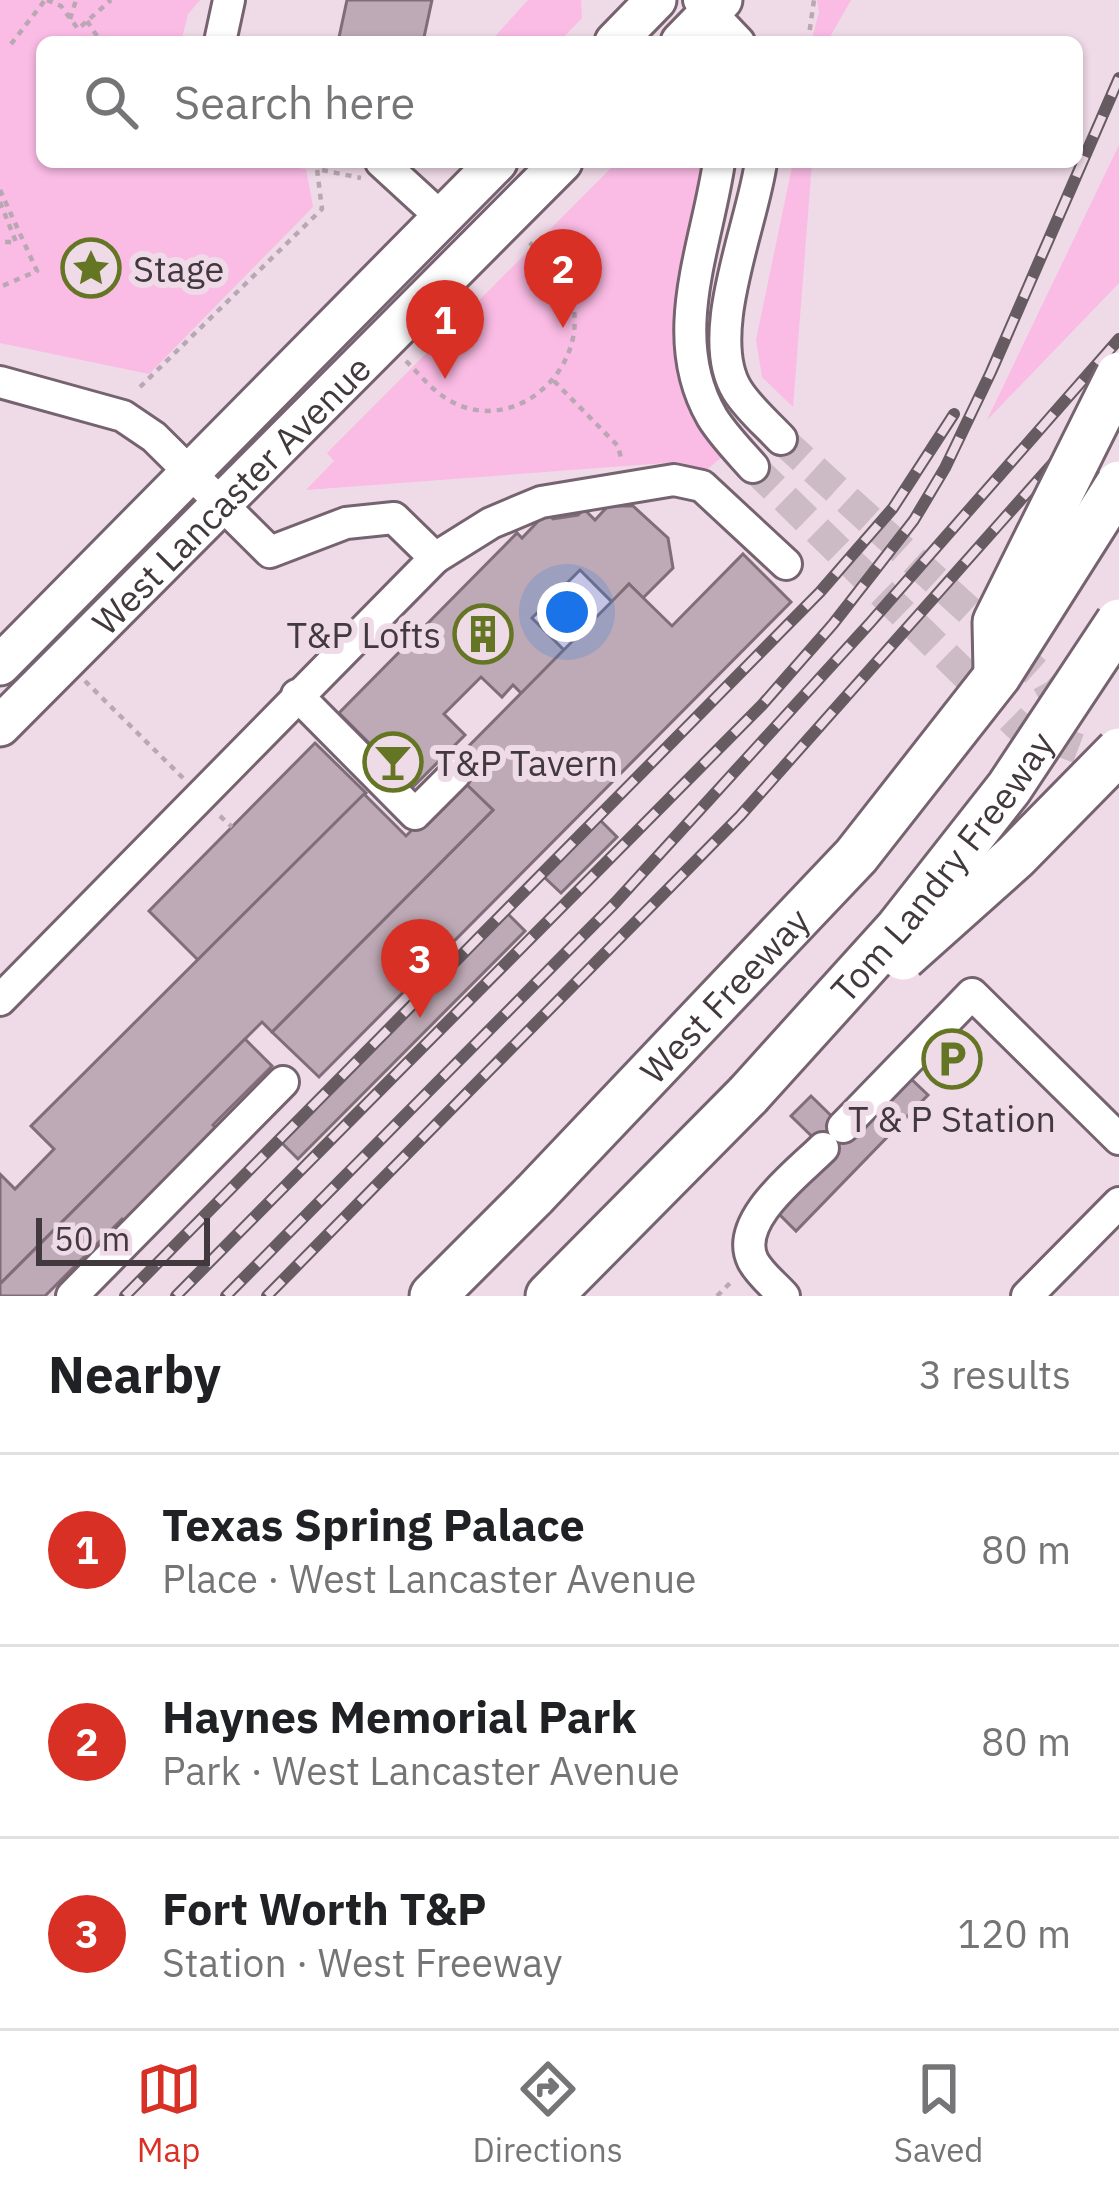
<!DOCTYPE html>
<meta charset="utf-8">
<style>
body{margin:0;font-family:"IBM Plex Sans",sans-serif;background:#f2f2f2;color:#202124}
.scale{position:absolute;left:36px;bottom:30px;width:174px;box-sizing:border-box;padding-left:12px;border:6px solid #41393e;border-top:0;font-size:33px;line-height:42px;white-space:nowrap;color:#41393e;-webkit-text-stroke:9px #efdae7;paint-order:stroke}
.you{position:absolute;left:567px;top:612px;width:42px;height:42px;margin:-30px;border:9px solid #fff;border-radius:50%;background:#1a73e8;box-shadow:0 0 0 18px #1a73e833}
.badge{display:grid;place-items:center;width:78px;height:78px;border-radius:50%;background:#d93025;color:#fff;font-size:39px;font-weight:700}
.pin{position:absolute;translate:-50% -99px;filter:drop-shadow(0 3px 6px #0008)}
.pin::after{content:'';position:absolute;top:63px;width:42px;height:36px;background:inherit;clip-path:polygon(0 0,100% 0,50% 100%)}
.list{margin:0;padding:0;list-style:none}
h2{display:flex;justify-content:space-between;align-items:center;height:156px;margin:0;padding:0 48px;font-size:51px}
h2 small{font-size:39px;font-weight:400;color:#757577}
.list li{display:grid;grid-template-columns:78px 1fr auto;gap:36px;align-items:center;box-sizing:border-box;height:192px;padding:0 48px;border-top:3px solid #e0e0e0}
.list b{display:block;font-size:45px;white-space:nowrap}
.list p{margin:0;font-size:39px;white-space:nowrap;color:#757577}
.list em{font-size:39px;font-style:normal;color:#757577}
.icon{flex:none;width:66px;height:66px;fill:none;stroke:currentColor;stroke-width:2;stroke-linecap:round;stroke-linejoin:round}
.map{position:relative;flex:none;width:1119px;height:1296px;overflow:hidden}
.search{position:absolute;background:#fff;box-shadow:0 3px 9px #0004;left:36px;right:36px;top:36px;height:132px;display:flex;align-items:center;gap:30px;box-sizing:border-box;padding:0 42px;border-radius:18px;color:#757577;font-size:45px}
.sheet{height:732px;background:#fff}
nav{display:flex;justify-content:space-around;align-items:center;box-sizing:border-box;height:168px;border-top:3px solid #e0e0e0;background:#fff;font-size:33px;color:#757577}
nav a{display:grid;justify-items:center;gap:6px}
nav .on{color:#d93025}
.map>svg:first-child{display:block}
</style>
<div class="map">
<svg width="1119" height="1296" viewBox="0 0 1119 1296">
<rect width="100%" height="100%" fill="#efdae7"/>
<g fill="#fabbe4">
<path d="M 0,0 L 200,0 L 188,14 L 181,42 L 42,42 L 42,162 L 261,162 L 306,169 L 313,207 L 149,374 L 0,343 Z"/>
<path d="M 528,0 L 581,0 L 582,18 L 559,42 L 490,42 Z"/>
<path d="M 817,0 L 851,0 L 827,42 L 811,42 L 819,12 Z"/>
<path d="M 1119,145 L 1119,283 L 987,420 Z"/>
<path d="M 617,162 L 706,162 C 687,241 657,321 687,401 C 695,420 710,439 722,457 L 705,471 L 678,462 L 306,490 L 334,461 L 327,453 Z"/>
<path d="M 793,162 L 812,162 L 793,407 L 762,377 L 756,340 Z"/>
</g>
<g fill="#beaab6" stroke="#7f6d78" stroke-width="3">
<path d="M 347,0 L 432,0 L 423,42 L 338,42 Z"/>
<path d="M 608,506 L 633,506 L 668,538 L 673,568 L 643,598 L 629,584 L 612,602 L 580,570 L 532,618 L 564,650 L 522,694 L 513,685 L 502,697 L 481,677 L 444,714 L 465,735 L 413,787 L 339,713 L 517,533 L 522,538 L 547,512 L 553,519 L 578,515 L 584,509 L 595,520 Z"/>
<path d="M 743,554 L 791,602 L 319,1077 L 272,1032 L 493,810 L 448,767 L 629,584 L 672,626 Z"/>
<path d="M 315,743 L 366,793 L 198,960 L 149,911 Z"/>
<path d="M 462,780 L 493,810 L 272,1032 L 262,1022 L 0,1284 L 0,1174 L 15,1189 L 54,1149 L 31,1126 L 364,794 L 406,836 Z"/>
<path d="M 599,819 L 617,837 L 561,893 L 543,876 Z"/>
<path d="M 507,913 L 525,931 L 298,1159 L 280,1141 Z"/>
<path d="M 245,1039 L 272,1066 L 213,1125 L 233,1145 L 140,1237 L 122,1219 L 45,1296 L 0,1296 L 0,1284 Z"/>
<path d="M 908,1076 L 928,1095 L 796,1231 L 777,1212 L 831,1155 L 791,1116 L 811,1096 L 851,1135 Z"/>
</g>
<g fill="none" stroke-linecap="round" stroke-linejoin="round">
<g stroke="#ccbac5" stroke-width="30" stroke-dasharray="30 15" stroke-linecap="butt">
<path d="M 781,439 L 1047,682 L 1067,719"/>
<path d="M 753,467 L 1018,726 L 1085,751"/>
</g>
<defs>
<g id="minor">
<path d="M 699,0 L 739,42"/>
<path d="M 220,42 L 229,0"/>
<path d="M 381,162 L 442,218"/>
<path d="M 719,162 C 707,246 665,336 712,417 C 723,435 739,451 753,467"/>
<path d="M 761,162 C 753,223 703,335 737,390 C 748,408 766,423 781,439"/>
<path d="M 0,382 L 123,416 L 154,437 L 270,552 L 346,523 L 394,518 L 435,558 L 0,1000"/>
<path d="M 435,558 L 491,523 L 541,502 L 674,480 L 702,486 L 786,564"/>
<path d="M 297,695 L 415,814 L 455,774"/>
<path d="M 843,1127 L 972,994 L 1119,1139"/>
<path d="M 72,1296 L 283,1082"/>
<path d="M 784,1296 C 774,1285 760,1274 753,1261 C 733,1221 798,1173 823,1148"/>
<path d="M 1027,1296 L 1119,1203"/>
</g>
<g id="major">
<path d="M 615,42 L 656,0"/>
<path d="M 681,42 L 722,0"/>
<path d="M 0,665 L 497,162"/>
<path id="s1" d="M 0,726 L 562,162"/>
</g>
<g id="highway">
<path d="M 433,1296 L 534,1195"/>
<path d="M 549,1296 L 748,1095"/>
</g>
</defs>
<use href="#minor" stroke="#75636f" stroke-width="36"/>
<use href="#major" stroke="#75636f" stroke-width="45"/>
<use href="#highway" stroke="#75636f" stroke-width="51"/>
<g stroke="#b9a8b3" stroke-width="4.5" stroke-dasharray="6 6" stroke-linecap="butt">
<path d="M 47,0 L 61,6 L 78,29 L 111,0"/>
<path d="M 70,19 L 76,0"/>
<path d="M 87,21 L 101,42"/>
<path d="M 808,42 L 814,0"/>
<path d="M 11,44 L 45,0"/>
<path d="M 163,162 L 164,165 L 169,162"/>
<path d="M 0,190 L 37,271 L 0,287"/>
<path d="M 0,202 L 16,242 L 0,242"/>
<path d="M 406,361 C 419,374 432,390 447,399 C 517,442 599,360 568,289 C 559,269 541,254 526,239"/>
<path d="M 554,381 L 618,446 L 621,458"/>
<path d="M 140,387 L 322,209 L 317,169 L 361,178"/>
<path d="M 85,681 L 183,778"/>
<path d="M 220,816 L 232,827"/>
<path d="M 717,1296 L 734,1279"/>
</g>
<use href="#minor" stroke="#fff" stroke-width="30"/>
<use href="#major" stroke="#fff" stroke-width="39"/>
<use href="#highway" stroke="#fff" stroke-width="45"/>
<defs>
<g id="rail">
<path d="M 125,1296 L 820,592 L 893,508 L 954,414"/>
<path d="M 176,1296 L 762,705 L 833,624 L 914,520 L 945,468 L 991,372 L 1119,78"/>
<path d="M 226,1296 L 615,903 L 870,623 L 1119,339"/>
<path d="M 267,1296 L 740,816 L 1119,389"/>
</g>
</defs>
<use href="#rail" stroke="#665b61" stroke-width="12"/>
<use href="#rail" stroke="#efdae7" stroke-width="8" stroke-dasharray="22" stroke-linecap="butt"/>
<defs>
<g id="highway-bridge">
<path d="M 997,672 L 996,622 L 1119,375"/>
<path d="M 903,957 L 1016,856 L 1119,751"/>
<path id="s2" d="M 748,1095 L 899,928 L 1009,788 L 1119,622"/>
<path id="s3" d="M 534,1195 L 856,856 L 998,675 L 1119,484"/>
</g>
</defs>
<use href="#highway-bridge" stroke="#75636f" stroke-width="51" stroke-linecap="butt"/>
<use href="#highway-bridge" stroke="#fff" stroke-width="45"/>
</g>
<defs>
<symbol id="sight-ring" viewBox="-11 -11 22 22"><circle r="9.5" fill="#efdae7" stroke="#647523" stroke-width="1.5"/><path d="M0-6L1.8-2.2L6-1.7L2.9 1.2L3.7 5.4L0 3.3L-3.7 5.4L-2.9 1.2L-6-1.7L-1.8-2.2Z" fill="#647523"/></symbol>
<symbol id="building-ring" viewBox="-11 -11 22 22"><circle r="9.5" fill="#efdae7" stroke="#647523" stroke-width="1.5"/><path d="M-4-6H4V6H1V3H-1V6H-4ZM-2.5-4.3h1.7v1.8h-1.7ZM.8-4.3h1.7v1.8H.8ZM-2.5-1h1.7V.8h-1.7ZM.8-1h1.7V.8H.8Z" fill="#647523"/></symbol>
<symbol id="bar-ring" viewBox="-11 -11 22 22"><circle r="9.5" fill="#efdae7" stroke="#647523" stroke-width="1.5"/><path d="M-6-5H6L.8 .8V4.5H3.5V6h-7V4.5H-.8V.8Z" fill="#647523"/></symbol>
<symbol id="parking-ring" viewBox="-11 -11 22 22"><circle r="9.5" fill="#efdae7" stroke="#647523" stroke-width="1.5"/><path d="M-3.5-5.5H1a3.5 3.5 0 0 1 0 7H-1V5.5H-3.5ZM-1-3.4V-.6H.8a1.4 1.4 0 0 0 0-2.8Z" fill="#647523"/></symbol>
</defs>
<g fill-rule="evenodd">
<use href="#sight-ring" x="58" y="235" width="66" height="66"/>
<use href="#building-ring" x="450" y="601" width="66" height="66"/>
<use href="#bar-ring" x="360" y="729" width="66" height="66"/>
<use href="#parking-ring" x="919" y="1026" width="66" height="66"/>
</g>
<g text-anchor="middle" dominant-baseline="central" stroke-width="12" stroke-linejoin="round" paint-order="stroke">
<g font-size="36" fill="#41393e" stroke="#efdae7" text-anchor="start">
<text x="133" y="268">Stage</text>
<text x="441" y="634" text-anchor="end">T&amp;P Lofts</text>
<text x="435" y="762">T&amp;P Tavern</text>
<text x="952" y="1118" text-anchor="middle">T &amp; P Station</text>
</g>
<g font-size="36" fill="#41393e" stroke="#efdae7">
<text stroke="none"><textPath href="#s1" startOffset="327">West Lancaster Avenue</textPath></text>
<text stroke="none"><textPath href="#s2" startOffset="300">Tom Landry Freeway</textPath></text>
<text stroke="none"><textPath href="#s3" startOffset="276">West Freeway</textPath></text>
</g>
</g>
</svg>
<div class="scale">50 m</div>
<div class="you"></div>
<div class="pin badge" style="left:445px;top:379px">1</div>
<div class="pin badge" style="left:563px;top:328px">2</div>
<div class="pin badge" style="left:420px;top:1018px">3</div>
<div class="search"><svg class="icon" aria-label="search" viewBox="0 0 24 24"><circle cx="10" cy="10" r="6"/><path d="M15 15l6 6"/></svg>Search here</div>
</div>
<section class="sheet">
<h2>Nearby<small>3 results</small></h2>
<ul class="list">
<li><span class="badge">1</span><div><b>Texas Spring Palace</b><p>Place · West Lancaster Avenue</p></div><em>80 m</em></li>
<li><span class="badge">2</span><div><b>Haynes Memorial Park</b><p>Park · West Lancaster Avenue</p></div><em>80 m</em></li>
<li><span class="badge">3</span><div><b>Fort Worth T&amp;P</b><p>Station · West Freeway</p></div><em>120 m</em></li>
</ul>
</section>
<nav>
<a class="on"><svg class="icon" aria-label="map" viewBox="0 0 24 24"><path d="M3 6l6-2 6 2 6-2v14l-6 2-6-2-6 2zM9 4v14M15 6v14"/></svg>Map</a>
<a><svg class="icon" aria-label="directions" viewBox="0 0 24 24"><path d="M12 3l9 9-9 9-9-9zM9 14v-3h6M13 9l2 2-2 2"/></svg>Directions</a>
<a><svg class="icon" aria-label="saved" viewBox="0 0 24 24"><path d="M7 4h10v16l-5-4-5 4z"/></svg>Saved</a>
</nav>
